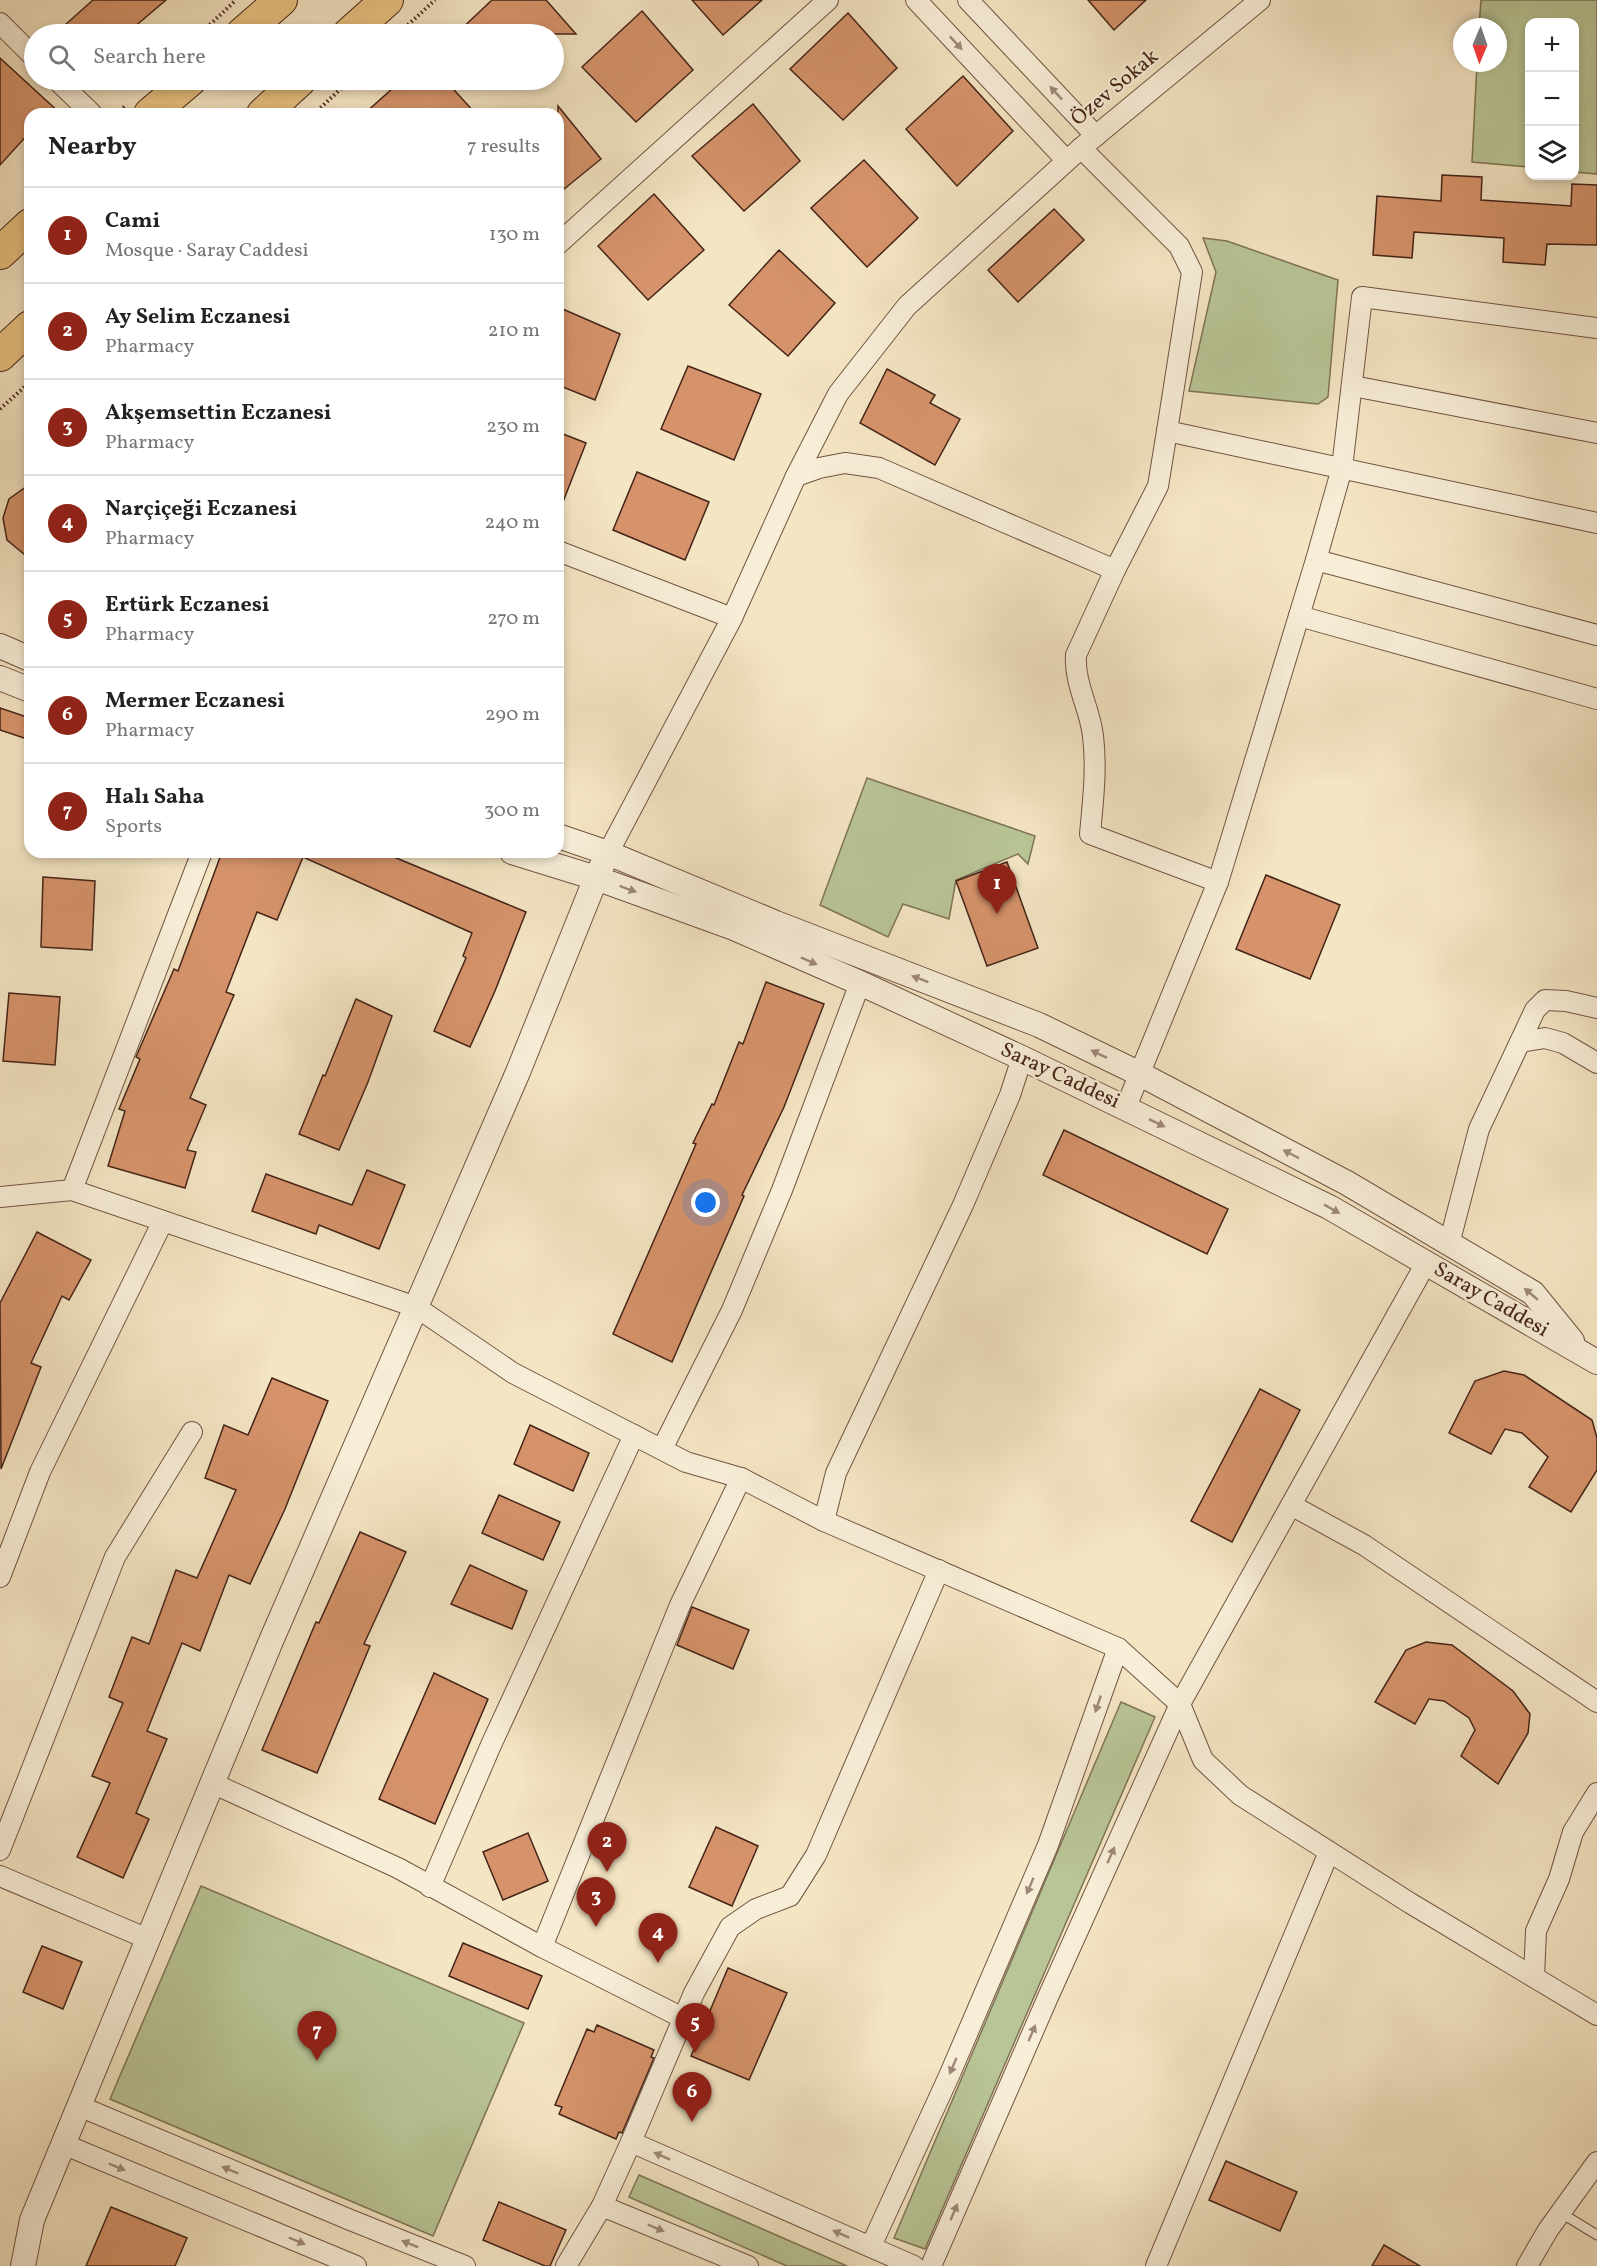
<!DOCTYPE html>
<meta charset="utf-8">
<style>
body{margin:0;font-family:Vollkorn,serif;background:#f2f2f2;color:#222}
.controls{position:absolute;right:18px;top:18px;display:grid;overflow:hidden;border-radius:12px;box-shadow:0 3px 9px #0003}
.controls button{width:54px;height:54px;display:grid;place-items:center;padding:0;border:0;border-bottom:2px solid #e0e0e0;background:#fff;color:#222;font:30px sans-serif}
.compass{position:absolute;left:1453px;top:18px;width:54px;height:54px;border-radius:50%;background:#fff;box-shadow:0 3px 9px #0003;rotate:182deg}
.you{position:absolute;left:706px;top:1203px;width:21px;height:21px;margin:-15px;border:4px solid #fff;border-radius:50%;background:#1a73e8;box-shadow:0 0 0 9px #1a73e833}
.badge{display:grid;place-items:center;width:39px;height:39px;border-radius:50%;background:#8f2418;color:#fff;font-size:20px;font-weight:700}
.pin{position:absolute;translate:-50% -50px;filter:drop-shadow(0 2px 3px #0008)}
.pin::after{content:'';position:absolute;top:32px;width:21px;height:18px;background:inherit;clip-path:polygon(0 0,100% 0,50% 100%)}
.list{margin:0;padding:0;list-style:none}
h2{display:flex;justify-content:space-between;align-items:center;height:78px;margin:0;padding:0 24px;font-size:26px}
h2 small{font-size:20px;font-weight:400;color:#767676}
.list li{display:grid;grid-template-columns:39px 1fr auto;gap:18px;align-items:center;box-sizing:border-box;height:96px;padding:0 24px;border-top:2px solid #e0e0e0}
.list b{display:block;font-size:22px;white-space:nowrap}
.list p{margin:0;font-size:20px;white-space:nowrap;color:#767676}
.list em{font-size:20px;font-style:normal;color:#767676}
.icon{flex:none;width:33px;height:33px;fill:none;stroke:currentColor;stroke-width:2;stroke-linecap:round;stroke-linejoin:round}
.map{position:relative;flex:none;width:1597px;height:2266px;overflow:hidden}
.search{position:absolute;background:#fff;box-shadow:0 3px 9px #0003;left:24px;top:24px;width:540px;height:66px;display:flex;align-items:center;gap:15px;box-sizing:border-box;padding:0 21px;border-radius:33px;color:#767676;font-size:22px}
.panel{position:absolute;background:#fff;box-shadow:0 3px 9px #0003;left:24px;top:108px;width:540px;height:750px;border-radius:18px}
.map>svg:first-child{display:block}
</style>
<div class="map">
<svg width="1597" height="2266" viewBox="0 0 1597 2266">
<rect width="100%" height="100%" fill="#f4e5c3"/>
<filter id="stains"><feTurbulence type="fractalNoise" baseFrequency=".00333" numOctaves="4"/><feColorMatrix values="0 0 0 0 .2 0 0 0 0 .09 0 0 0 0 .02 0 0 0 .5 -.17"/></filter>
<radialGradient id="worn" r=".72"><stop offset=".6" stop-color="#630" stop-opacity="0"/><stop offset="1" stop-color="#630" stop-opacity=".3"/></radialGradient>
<g fill="#b9c596" stroke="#7f7457" stroke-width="1.5">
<path d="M 1481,0 L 1597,0 L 1597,174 L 1575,172 L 1574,22 L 1530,22 L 1529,167 L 1472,162 L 1477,63 L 1498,63 L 1498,27 L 1479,27 Z"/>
<path d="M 1203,238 L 1227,241 L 1338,280 L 1328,397 L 1318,404 L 1189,391 L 1216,272 Z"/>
<path d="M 867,778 L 1035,836 L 1028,864 L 1018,854 L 956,880 L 949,919 L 903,904 L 888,937 L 820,905 Z"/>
<path d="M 1121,1702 L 1155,1717 L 925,2249 L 894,2238 Z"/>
<path d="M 201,1886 L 524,2023 L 433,2236 L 110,2099 Z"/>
<path d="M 639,2175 L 847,2266 L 787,2266 L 629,2197 Z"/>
</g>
<g fill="#d6936b" stroke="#452418" stroke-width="1.5">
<path d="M 93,0 L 166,0 L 126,34 L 74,34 L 65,25 Z"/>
<path d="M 492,0 L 546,0 L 576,34 L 456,34 Z"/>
<path d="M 692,0 L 762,0 L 723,35 Z"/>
<path d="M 1088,0 L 1146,0 L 1114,30 Z"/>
<path d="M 642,11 L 693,70 L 636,122 L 582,67 Z"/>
<path d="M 848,13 L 897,68 L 843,120 L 790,69 Z"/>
<path d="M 0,58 L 61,114 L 30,114 L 30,132 L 0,165 Z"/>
<path d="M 963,76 L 1013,131 L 957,186 L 906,129 Z"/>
<path d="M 402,80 L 445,80 L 476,114 L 364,114 Z"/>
<path d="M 753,104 L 800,161 L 744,211 L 692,156 Z"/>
<path d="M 558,106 L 601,159 L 558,194 Z"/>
<path d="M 864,160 L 918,218 L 867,267 L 811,208 Z"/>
<path d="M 1442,175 L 1482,177 L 1481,200 L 1571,206 L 1572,184 L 1597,185 L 1597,245 L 1547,244 L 1545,265 L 1503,262 L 1504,238 L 1414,232 L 1412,258 L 1373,255 L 1377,196 L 1441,201 Z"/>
<path d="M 654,194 L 704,250 L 648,300 L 598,246 Z"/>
<path d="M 1054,209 L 1084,240 L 1018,302 L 988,270 Z"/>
<path d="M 779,250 L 835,303 L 788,356 L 729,305 Z"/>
<path d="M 558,307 L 620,334 L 595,400 L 558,385 Z"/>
<path d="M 688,366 L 761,394 L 734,460 L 661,429 Z"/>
<path d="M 887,369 L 935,395 L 930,403 L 960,419 L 935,465 L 860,423 Z"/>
<path d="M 558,432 L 586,443 L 559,512 L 558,512 Z"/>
<path d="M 637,472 L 709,502 L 685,560 L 613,530 Z"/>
<path d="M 30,484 L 30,559 L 7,540 L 3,518 L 9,499 Z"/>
<path d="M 0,708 L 30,718 L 30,740 L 0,730 Z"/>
<path d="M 222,852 L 396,852 L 394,857 L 526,912 L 495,991 L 470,1047 L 434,1031 L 466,958 L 463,956 L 472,933 L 303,857 L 277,920 L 257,912 L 226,992 L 234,995 L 190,1098 L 206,1105 L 187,1150 L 196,1152 L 185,1188 L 108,1166 L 125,1111 L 119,1109 L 140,1059 L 136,1057 L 174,969 L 178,971 Z"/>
<path d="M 1007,862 L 1038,948 L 987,966 L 956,881 Z"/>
<path d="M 1266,875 L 1340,905 L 1310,979 L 1236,949 Z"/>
<path d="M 43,877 L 95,881 L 92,950 L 41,947 Z"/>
<path d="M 766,982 L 824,1004 L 784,1107 L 742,1195 L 744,1196 L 672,1362 L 613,1334 L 696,1144 L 693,1143 L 712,1104 L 714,1105 L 739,1042 L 743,1044 Z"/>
<path d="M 9,993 L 60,997 L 55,1065 L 3,1061 Z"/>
<path d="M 356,999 L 392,1016 L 368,1082 L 339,1150 L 299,1134 L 323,1075 L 325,1076 Z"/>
<path d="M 1064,1130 L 1228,1209 L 1207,1254 L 1043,1175 Z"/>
<path d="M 367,1170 L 405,1185 L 379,1249 L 319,1225 L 316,1234 L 252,1211 L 266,1174 L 352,1205 Z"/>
<path d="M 37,1232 L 91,1260 L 69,1300 L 62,1296 L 31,1363 L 41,1367 L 1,1469 L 0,1303 Z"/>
<path d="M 1504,1371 L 1524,1375 L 1592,1420 L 1597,1438 L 1597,1470 L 1571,1512 L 1529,1487 L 1548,1457 L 1522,1433 L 1505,1429 L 1491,1454 L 1449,1433 L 1475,1381 Z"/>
<path d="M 272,1378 L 328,1401 L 285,1509 L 250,1584 L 229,1575 L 200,1651 L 182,1643 L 147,1731 L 167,1739 L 136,1813 L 149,1819 L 123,1878 L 77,1857 L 110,1783 L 92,1776 L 123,1703 L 109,1697 L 132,1637 L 149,1644 L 176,1570 L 197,1578 L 236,1490 L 205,1478 L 224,1425 L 248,1435 Z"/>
<path d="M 1260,1389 L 1300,1410 L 1232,1542 L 1191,1521 Z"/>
<path d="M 530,1425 L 589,1453 L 573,1491 L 514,1464 Z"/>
<path d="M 499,1495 L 560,1522 L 543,1560 L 482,1533 Z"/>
<path d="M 360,1532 L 406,1552 L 364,1644 L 370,1646 L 317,1773 L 262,1750 L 316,1622 L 319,1623 Z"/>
<path d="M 470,1565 L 527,1591 L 512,1629 L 451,1604 Z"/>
<path d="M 692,1607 L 749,1630 L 733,1669 L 677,1645 Z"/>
<path d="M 1426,1642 L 1452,1645 L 1513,1691 L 1530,1714 L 1528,1733 L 1498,1784 L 1461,1756 L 1475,1730 L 1469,1718 L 1444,1701 L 1429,1699 L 1415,1724 L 1375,1702 L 1406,1650 Z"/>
<path d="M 434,1673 L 488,1699 L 435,1824 L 379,1799 Z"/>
<path d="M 716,1827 L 758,1846 L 732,1906 L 689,1887 Z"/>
<path d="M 528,1833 L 548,1881 L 503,1900 L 483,1852 Z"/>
<path d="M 463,1943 L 542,1976 L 528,2009 L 449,1976 Z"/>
<path d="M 42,1946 L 82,1962 L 63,2009 L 23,1992 Z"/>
<path d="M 728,1968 L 787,1993 L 749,2080 L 691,2056 Z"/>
<path d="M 597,2025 L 654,2050 L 651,2057 L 654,2058 L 622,2133 L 619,2132 L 616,2139 L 559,2114 L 562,2107 L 555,2105 L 587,2029 L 594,2032 Z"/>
<path d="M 1226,2161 L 1297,2192 L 1280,2231 L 1209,2200 Z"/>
<path d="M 499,2202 L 566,2230 L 550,2266 L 545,2266 L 483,2240 Z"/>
<path d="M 111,2207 L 187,2238 L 175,2266 L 86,2266 Z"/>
<path d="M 1384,2245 L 1420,2266 L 1372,2266 Z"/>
</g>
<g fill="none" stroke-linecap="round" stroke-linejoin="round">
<defs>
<path id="service" d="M 1561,2213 L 1597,2235"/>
<g id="minor">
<path d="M 916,0 L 1066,160"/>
<path d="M 968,0 L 1096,136"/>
<path d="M 1260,0 L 1081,148 L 1179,246 L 1192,272 L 1167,431 L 1597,523"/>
<path d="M 0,23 L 34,57"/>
<path d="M 57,80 L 92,114"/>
<path d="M 558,244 L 828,0"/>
<path d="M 1353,386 L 1597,433"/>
<path d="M 1167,431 L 1158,486 L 1115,570 L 1076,655 C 1074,684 1090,708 1093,736 C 1097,769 1093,801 1090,834 L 1218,882"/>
<path d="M 796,476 L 819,468 L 845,463 L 879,468 L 1115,570"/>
<path d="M 558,551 L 732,618"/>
<path d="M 1316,560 L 1597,635"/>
<path d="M 1299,616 L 1597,699"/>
<path d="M 608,853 L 732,618 L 796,476 L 838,394 L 907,306 L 1081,148"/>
<path d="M 1520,1042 L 1545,1038 L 1563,1043 L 1597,1063"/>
<path d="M 1126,1107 L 1218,882 L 1316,560 L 1342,468 L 1362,297 L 1597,328"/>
<path d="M 72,1190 L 202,852"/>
<path d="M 0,1197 L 72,1190 L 416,1307 L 513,1373 L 686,1462 L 741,1478 L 824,1521 L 1118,1648 L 1180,1704 L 1203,1760 L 1240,1795 L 1410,1903 L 1597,2015"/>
<path d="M 1449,1244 L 1479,1129 L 1535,1010 L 1545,1000 L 1566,1001 L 1597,1008"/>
<path d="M 662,1449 L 732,1310 L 782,1190 L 860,983"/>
<path d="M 1291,1505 L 1364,1545 L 1597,1702"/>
<path d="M 824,1521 L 836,1473 L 963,1205 L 1010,1095 L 1022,1058"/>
<path d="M 0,1577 L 40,1472 L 163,1221"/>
<path d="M 212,1783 L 398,1868 L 542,1947 L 683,2018"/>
<path d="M 0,1850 L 115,1557 L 192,1432"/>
<path d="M 0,1876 L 148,1939"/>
<path d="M 430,1887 L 491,1745 L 634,1435"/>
<path d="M 542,1947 L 680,1605 L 741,1478"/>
<path d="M 1534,1977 L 1536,1931 L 1559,1879 L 1573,1832 L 1597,1793"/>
<path d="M 79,2106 L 348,2219 L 465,2266"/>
<path d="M 631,2142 L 914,2266"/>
<path d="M 63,2144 L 356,2266"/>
<path d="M 602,2206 L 748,2266"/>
<path d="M 871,2246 L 949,2076 L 1048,1845 L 1118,1648"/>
<path d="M 566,2266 L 602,2206 L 631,2142 L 694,1993 L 730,1927 L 756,1909 L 790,1896 L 816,1855 L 939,1570"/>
<path d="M 931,2266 L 1048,1997 L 1180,1704 L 1426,1263"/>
<path d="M 1156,2266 L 1329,1852"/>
<path d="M 1527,2266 L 1548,2230 L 1597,2162"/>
</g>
<g id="tertiary">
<path d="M 0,646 L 30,659"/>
<path d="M 0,678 L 30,690"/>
<path d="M 558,836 L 608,853 L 776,923 L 1039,1025 L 1140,1074 L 1347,1183 L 1533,1293 L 1572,1341"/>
<path d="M 512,852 L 596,878 L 734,928 L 860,983 L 1022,1058 L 1329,1207 L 1597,1362"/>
<path d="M 23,2266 L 32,2220 L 271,1641 L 518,1072 L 596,878 L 608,853"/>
</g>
<g id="trunk">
<path d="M 242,34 L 281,0"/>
<path d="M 349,34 L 387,0"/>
<path d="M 150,114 L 190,80"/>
<path d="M 263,114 L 300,80"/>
<path d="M 0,253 L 30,225"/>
<path d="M 0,355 L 30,327"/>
</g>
</defs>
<use href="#service" stroke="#715443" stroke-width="11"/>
<use href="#minor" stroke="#715443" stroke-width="22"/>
<use href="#tertiary" stroke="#715443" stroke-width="26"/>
<use href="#trunk" stroke="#452418" stroke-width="34"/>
<g stroke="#452418" stroke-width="4" stroke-dasharray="1.5 3" stroke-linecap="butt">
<path d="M 200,34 L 236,0"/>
<path d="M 398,34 L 435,0"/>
<path d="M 117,114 L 125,106"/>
<path d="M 314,114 L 350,80"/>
<path d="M 0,409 L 30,382"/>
</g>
<use href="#service" stroke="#f8eed8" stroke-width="9"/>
<use href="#minor" stroke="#f8eed8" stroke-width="20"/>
<use href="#tertiary" stroke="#f8eed8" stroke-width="24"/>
<use href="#trunk" stroke="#eac282" stroke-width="32"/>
</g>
<defs><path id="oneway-solid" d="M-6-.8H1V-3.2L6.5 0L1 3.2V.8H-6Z" transform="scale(1.5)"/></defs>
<g fill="#9e8978">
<use href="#oneway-solid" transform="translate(956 43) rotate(47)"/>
<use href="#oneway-solid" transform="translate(1056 93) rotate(-133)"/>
<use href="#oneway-solid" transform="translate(628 889) rotate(20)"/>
<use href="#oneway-solid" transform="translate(809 961) rotate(24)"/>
<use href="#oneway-solid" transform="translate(920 979) rotate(-159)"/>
<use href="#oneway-solid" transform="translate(1099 1054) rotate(-154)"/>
<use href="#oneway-solid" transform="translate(1157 1123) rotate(26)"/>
<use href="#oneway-solid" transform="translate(1291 1154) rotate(-152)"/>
<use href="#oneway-solid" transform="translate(1332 1209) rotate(29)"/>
<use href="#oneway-solid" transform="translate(1531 1294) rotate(-140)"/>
<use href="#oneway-solid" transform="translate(1098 1704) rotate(109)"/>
<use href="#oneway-solid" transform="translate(1111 1855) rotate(-66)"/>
<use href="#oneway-solid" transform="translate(1030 1886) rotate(113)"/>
<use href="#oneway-solid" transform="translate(1032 2033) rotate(-67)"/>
<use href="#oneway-solid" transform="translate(953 2066) rotate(113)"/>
<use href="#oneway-solid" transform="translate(662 2156) rotate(-156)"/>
<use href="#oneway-solid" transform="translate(117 2167) rotate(23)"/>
<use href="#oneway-solid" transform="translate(230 2170) rotate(-157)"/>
<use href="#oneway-solid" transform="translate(954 2212) rotate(-67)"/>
<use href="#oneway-solid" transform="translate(656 2228) rotate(23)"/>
<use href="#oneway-solid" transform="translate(841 2234) rotate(-156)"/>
<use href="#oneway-solid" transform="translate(297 2241) rotate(23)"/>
<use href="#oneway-solid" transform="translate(410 2244) rotate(-158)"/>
</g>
<g text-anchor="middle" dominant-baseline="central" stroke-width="5" stroke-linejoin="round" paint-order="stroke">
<g font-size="21" fill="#452418" stroke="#f8eed8">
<text transform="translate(1115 88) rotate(-40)">Özev Sokak</text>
<text transform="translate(1060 1076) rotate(25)">Saray Caddesi</text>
<text transform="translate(1491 1300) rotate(30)">Saray Caddesi</text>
</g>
</g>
<rect width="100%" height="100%" filter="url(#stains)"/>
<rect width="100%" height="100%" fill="url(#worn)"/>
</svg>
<div class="controls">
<button>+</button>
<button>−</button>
<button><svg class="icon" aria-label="layers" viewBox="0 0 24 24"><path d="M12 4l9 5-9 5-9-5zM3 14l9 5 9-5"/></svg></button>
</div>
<svg class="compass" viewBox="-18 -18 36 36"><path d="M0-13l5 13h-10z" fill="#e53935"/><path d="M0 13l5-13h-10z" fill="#767676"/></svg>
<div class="you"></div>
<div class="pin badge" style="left:997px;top:914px">1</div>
<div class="pin badge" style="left:607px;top:1872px">2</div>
<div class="pin badge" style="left:596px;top:1927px">3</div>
<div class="pin badge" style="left:658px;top:1963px">4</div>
<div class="pin badge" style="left:695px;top:2053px">5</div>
<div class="pin badge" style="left:692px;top:2122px">6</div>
<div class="pin badge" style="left:317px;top:2061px">7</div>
<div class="search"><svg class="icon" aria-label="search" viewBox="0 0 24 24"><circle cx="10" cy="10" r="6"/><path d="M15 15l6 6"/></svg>Search here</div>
<section class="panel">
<h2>Nearby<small>7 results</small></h2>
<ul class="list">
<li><span class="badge">1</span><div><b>Cami</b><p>Mosque · Saray Caddesi</p></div><em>130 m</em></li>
<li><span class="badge">2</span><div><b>Ay Selim Eczanesi</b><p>Pharmacy</p></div><em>210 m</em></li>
<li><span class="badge">3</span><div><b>Akşemsettin Eczanesi</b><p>Pharmacy</p></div><em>230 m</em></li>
<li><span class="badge">4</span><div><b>Narçiçeği Eczanesi</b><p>Pharmacy</p></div><em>240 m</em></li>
<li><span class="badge">5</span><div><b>Ertürk Eczanesi</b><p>Pharmacy</p></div><em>270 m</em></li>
<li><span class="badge">6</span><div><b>Mermer Eczanesi</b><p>Pharmacy</p></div><em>290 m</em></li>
<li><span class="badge">7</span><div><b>Halı Saha</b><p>Sports</p></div><em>300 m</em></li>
</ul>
</section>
</div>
